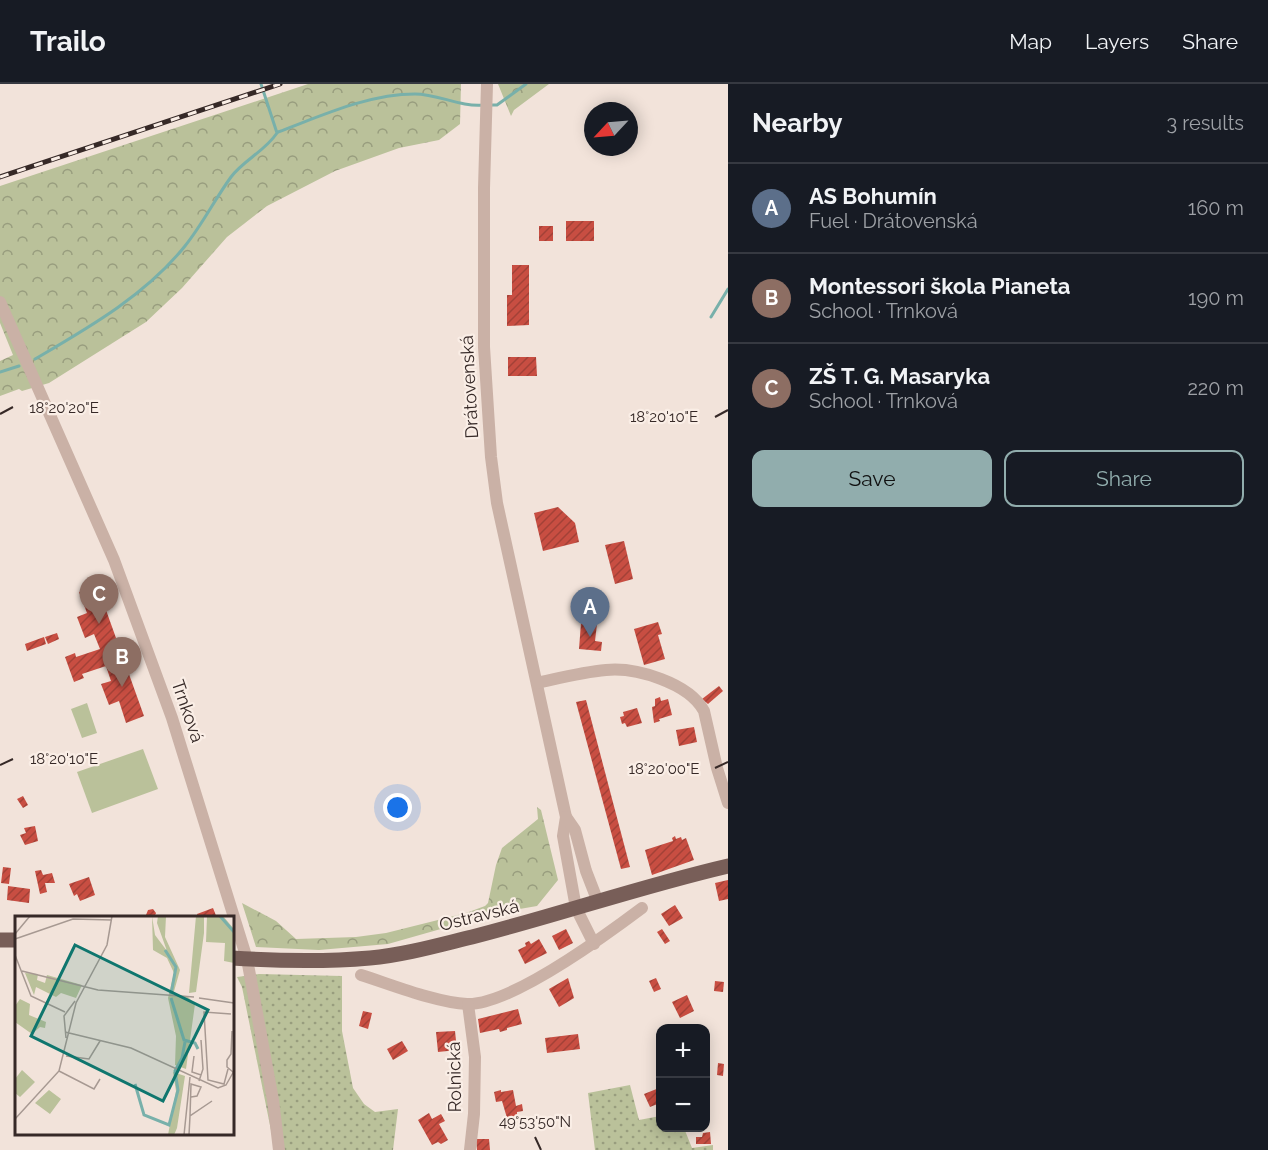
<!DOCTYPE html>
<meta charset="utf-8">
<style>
body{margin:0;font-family:Raleway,sans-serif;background:#242831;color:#f1f3f6}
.controls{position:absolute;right:18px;bottom:18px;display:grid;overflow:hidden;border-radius:12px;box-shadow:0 3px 15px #0003}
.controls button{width:54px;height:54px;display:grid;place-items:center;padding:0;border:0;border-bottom:2px solid #363941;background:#171b24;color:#f1f3f6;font:30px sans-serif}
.compass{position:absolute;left:584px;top:18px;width:54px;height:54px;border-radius:50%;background:#171b24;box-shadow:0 3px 15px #0003;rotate:244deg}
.you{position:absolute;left:398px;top:724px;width:21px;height:21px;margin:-15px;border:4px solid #fff;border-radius:50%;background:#1a73e8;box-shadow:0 0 0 9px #1a73e833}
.badge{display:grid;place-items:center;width:39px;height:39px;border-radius:50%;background:#91adad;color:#fff;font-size:20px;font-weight:700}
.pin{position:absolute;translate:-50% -50px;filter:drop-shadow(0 2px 3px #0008)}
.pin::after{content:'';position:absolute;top:32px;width:21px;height:18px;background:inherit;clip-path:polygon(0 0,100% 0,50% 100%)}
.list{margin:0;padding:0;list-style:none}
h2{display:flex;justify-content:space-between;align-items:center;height:78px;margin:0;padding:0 24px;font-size:26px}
h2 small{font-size:20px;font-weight:400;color:#9ea1a6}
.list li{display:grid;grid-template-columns:39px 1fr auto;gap:18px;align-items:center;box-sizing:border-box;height:90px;padding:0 24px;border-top:2px solid #363941}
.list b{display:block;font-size:22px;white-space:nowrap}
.list p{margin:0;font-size:20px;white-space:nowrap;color:#9ea1a6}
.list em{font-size:20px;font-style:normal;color:#9ea1a6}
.actions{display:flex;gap:12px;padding:18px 24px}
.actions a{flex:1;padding:14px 0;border:2px solid #91adad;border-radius:12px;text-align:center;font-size:21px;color:#91adad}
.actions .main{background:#91adad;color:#111}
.map{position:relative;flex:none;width:728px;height:1066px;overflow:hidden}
header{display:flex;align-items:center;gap:36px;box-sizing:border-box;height:84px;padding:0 30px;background:#171b24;border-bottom:2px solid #363941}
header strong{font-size:28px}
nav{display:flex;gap:33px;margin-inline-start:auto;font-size:21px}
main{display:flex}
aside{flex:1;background:#171b24}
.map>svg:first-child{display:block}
</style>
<header>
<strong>Trailo</strong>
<nav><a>Map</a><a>Layers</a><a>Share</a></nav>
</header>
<main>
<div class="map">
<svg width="728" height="1066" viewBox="0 0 728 1066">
<defs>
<pattern id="grass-dots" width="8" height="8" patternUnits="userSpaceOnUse" patternTransform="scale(1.5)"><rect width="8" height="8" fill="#bac19a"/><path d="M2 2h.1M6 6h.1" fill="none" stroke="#989d7e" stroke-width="1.8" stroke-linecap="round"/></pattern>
<pattern id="forest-crowns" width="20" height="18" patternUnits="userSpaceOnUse" patternTransform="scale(1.5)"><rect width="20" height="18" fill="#bac19a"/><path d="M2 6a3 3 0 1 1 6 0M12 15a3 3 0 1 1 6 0" fill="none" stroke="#989d7e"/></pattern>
<pattern id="building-hatch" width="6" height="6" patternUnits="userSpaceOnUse" patternTransform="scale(1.5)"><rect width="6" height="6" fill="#c84e42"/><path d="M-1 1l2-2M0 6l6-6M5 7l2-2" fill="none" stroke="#a34137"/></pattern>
</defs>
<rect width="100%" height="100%" fill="#f2e3da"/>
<g fill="url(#grass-dots)">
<path d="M 259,890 L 342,892 L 342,947 L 353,1004 L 364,1020 L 375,1028 L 398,1025 L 393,1066 L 275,1066 L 242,903 L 237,893 Z"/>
<path d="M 630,1001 L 639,1036 L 660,1032 L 660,1044 L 684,1044 L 692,1064 L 713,1061 L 713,1066 L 595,1066 L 588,1009 Z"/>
</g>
<g fill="url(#forest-crowns)">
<path d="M 308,0 L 461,0 L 460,40 L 439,56 L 399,64 L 335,87 L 267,122 L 227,153 L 182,204 L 146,238 L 49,299 L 22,307 L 19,305 L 0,312 L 0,277 L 13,271 L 0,239 L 0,102 Z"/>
<path d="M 498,0 L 549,0 L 514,26 L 511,32 Z"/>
<path d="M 537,723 L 541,726 L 558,796 L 537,822 L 497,829 L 388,860 L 319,866 L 256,863 L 242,819 L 276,837 L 296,855 L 356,853 L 386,849 L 466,829 L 485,822 L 488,819 L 496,781 L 502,764 L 538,735 Z"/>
</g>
<g fill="#bac19a">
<path d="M 87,619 L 97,649 L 82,654 L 71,625 Z"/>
<path d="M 143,665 L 158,705 L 92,729 L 77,688 Z"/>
</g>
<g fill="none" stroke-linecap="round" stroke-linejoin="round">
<g stroke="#78b0aa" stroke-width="3">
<path d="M 490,21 L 497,21 L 526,0"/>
<path d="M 278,48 C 321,32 368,10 415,10 C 438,10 460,23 483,21"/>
<path d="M 711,233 L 728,205"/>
<path d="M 35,275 C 88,244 146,211 185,162 C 202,141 215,115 231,93 C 244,76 265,67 277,49 L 261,0"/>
<path d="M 0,288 L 19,282"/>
</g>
</g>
<g fill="url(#building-hatch)">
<rect x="566" y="137" width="28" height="20"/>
<rect x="539" y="142" width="14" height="15"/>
<path d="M 512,181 L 529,181 L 529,241 L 507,242 L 507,211 L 512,211 Z"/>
<path d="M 508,273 L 536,273 L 537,292 L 508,292 Z"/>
<path d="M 558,423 L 575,439 L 579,458 L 543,467 L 534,429 Z"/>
<path d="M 624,457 L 633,495 L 615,500 L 605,461 Z"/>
<path d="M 97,501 L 144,632 L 126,639 L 119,617 L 109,621 L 101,600 L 111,597 L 106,582 L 82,590 L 84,594 L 74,598 L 65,573 L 75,569 L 76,573 L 100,565 L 94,550 L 85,554 L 77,533 L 87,529 L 79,508 Z"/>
<path d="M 658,538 L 662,550 L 658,551 L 665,575 L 644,581 L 634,545 Z"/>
<path d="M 581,539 L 597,540 L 595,557 L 602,558 L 601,567 L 579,565 Z"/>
<path d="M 57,549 L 59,555 L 48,560 L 45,553 Z"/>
<path d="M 44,553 L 46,560 L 27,567 L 25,560 Z"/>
<path d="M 719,602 L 723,607 L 708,620 L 702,615 Z"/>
<path d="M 660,613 L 661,617 L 668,615 L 672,631 L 659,635 L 660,637 L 654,639 L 652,623 L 655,622 L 655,615 Z"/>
<path d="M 586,616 L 630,783 L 621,785 L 576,618 Z"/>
<path d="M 637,624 L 642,639 L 627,643 L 625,639 L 622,640 L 620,633 L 624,632 L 623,628 Z"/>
<path d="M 694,643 L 697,658 L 679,662 L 676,646 Z"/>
<path d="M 23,712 L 28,721 L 23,724 L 17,715 Z"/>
<path d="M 35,742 L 38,757 L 25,761 L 20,751 L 26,749 L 24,744 Z"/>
<path d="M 675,752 L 676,755 L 681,753 L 682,756 L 686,754 L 694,776 L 652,791 L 645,766 L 673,757 L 672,754 Z"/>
<path d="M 3,783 L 11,784 L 9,800 L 1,799 Z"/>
<path d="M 41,786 L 43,791 L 52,789 L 55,799 L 45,799 L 47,808 L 40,810 L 35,787 Z"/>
<path d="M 89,793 L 95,811 L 80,817 L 77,810 L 74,812 L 69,800 Z"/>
<path d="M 728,796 L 728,815 L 719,817 L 715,799 Z"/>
<path d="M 8,802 L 30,805 L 29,819 L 7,816 Z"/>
<path d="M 675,821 L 683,834 L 669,842 L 661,830 Z"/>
<path d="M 213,824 L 217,834 L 198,834 L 197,830 Z"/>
<path d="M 153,825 L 156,829 L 154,834 L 148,834 L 146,831 L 148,826 Z"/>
<path d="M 566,845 L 573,859 L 559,866 L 552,852 Z"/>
<path d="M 662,845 L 670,857 L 665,860 L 657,848 Z"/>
<path d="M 539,855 L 547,869 L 525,880 L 518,866 L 526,862 L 525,859 L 529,857 L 531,860 Z"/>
<path d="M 568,894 L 574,914 L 559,923 L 549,905 Z"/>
<path d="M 656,894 L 661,905 L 654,908 L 649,897 Z"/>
<path d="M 715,897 L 724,898 L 723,908 L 714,907 Z"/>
<path d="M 687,911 L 694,927 L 680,934 L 672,918 Z"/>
<path d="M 518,925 L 522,940 L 507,944 L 507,946 L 500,948 L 499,945 L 480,949 L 478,935 Z"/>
<path d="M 363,927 L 372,929 L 368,945 L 359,942 Z"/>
<path d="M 455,947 L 457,966 L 438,968 L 436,948 Z"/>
<path d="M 578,950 L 580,965 L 547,969 L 545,954 Z"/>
<path d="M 402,957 L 408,967 L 393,976 L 387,965 Z"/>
<path d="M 718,979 L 724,980 L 723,992 L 717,991 Z"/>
<path d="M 659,1004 L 660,1019 L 650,1023 L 644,1010 Z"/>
<path d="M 501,1006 L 501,1008 L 513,1006 L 516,1022 L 522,1020 L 523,1027 L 517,1028 L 517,1032 L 507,1034 L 502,1017 L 496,1018 L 494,1008 Z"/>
<path d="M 429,1029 L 432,1035 L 441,1030 L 445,1037 L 439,1040 L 448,1056 L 441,1060 L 438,1058 L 432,1061 L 418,1036 Z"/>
<path d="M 710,1048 L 711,1060 L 696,1060 L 696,1053 L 702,1053 L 703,1049 Z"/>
<path d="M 476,1055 L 489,1055 L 490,1066 L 477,1066 Z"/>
</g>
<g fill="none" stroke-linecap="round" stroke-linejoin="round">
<g stroke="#cab1a6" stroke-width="12">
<path d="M 487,0 L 484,104 L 484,263 L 491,373 L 497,419 L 566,733 L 563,752 L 576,824 L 594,860"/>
<path d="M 0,218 L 114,476 L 172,634 L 247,875 L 273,1016 L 279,1066"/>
<path d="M 537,599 C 560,594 583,588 606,586 C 636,583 689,599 704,627 L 717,684 L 728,719"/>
<path d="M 566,733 L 575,746 L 586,787 L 598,818"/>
<path d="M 361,891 C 390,900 437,919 467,920 C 511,921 606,851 642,824"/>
<path d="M 468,920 L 475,973 L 474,1030 L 470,1066"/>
</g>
<g stroke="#785e58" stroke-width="15">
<path d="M 0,856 L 16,856"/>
<path d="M 232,874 C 278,877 324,878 370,874 C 404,871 439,861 472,853 C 558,831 642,802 728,782"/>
</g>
<defs>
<path id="rail" d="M 0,93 L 280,0"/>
</defs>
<use href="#rail" stroke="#362927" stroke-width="5"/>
<use href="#rail" stroke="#faeee6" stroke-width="3" stroke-dasharray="9" stroke-linecap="butt"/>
</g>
<path fill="none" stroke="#362927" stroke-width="2" d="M 0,330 L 13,323M 715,333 L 728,326M 0,681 L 13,675M 715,684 L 728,678M 535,1053 L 541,1066"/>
<g text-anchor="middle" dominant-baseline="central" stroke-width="4.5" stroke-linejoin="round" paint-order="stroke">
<g font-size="18" fill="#362927" stroke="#faeee6">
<text transform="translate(469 303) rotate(-93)">Drátovenská</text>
<text transform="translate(188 627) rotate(71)">Trnková</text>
<text transform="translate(479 831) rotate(-14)">Ostravská</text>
<text transform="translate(454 993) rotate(-91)">Rolnická</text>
</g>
</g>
<g transform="translate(15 832)">
<rect width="219" height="219" fill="#f2e3da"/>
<path d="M 10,57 L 23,58 L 22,64 L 30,67 L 32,59 L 67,69 L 61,82 L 46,77 L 41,81 L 21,71 L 19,79 ZM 5,83 L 15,88 L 14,99 L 31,106 L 30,112 L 25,111 L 17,118 L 0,106 L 0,90 ZM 7,154 L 20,166 L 5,181 L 0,177 L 0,163 ZM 34,174 L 46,183 L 35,198 L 20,187 Z" fill="#bac19a"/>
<path d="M 137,0 L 140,19 L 152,35 L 142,7 L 143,0 L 151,0 L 150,21 L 165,54 L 158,79 L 172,80 L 180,88 L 171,153 L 160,149 L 161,120 L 153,82 L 159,57 L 152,42 L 138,34 ZM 181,0 L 189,0 L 189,17 L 181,76 L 174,77 ZM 192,0 L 208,0 L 219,13 L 219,47 L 209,45 L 210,27 L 191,26 ZM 158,156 L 170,160 L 162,212 L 159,219 L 153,219 L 161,175 Z" fill="#bac19a"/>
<path fill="none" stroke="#78b0aa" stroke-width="3" d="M 205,0 L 219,16M 150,34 L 161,51 L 156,78M 156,82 L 169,124 L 180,127 L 183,133M 120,168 L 129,199 L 154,209 L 163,174 L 160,155 L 167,142 L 170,126"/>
<path fill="none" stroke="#a79992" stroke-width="1.5" d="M 0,18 L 15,0M 0,23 L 58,3 L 97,4M 0,39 L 16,80 L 50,96M 7,55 L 83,74 L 179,81M 184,82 L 219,87M 217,115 L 216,138 L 212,144 L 212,151 L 218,156M 50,116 L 116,132 L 203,172 L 211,169 L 219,155M 51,122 L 49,100 L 60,85M 51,140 L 74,143 L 85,125M 179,140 L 177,156 L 186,159M 213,153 L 209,168 L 193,164 L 189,96 L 216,98M 44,155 L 79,173 L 85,163M 184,165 L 188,153 L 186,124M 175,200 L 176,168 L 186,171 L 182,180 L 176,181M 0,203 L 44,155 L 61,87 L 92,29 L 97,0M 169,219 L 175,161M 174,219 L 175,200 L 197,185"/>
<path fill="#0f766e" fill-opacity="0.15" stroke="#0f766e" stroke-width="3" d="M 60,29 L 193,94 L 148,185 L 16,120 Z"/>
<rect width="219" height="219" fill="none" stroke="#362927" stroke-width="3"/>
</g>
<g font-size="15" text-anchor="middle" fill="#362927" stroke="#faeee6" stroke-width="4.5" stroke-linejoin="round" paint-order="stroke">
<text x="64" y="329">18°20'20"E</text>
<text x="664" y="338">18°20'10"E</text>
<text x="64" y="680">18°20'10"E</text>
<text x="664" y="690">18°20'00"E</text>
<text x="535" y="1043">49°53'50"N</text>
</g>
</svg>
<div class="controls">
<button>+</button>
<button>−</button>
</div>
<svg class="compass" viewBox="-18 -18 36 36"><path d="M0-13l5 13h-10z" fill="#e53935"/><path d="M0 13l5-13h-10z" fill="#9ea1a6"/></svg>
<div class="you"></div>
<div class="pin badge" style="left:590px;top:553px;background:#5c6f8a">A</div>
<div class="pin badge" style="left:122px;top:603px;background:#8d6e63">B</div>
<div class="pin badge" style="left:99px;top:540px;background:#8d6e63">C</div>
</div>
<aside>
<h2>Nearby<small>3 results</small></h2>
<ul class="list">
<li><span class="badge" style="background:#5c6f8a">A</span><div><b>AS Bohumín</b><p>Fuel · Drátovenská</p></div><em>160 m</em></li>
<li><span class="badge" style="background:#8d6e63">B</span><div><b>Montessori škola Pianeta</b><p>School · Trnková</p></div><em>190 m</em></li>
<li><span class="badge" style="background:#8d6e63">C</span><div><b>ZŠ T. G. Masaryka</b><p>School · Trnková</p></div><em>220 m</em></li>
</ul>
<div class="actions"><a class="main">Save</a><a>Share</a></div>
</aside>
</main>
